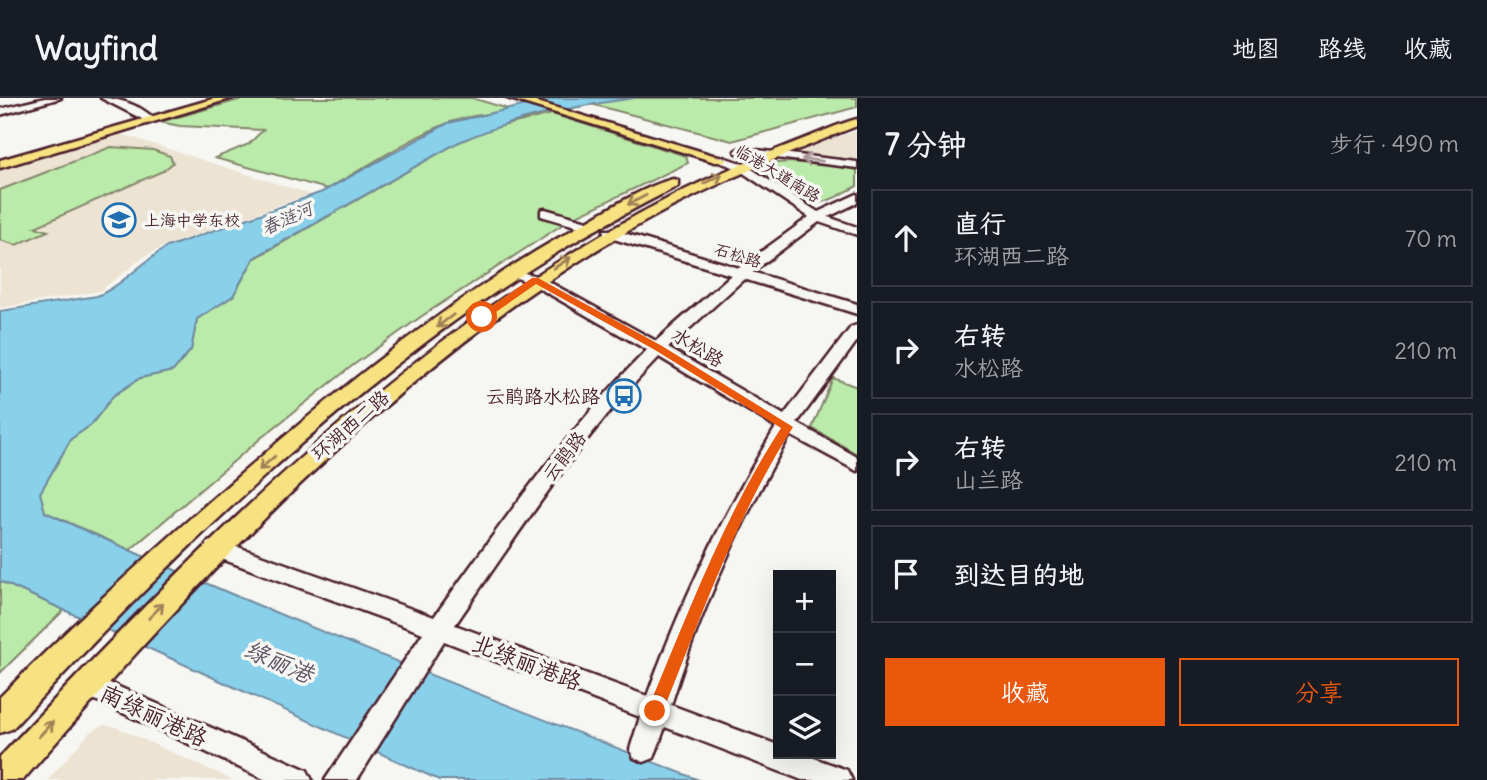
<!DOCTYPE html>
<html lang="zh">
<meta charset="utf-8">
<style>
body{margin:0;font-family:Delius,"LXGW WenKai TC",sans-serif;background:#242831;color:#f1f3f6}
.controls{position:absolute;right:21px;bottom:21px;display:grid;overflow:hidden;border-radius:0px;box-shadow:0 7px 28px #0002}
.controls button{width:63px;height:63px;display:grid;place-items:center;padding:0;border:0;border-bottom:2px solid #363941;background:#171b24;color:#f1f3f6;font:35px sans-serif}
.stop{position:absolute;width:21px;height:21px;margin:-16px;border:5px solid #ea580c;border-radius:50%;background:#fff}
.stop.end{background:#ea580c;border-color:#fff;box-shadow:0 2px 7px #0008}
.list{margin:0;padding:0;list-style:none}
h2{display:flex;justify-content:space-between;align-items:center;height:91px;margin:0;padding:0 28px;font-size:30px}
h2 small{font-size:23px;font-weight:400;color:#9ea1a6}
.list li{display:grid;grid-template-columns:46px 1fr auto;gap:21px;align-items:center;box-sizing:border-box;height:98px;margin:0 14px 14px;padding:0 14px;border:2px solid #363941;border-radius:0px}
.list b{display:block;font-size:26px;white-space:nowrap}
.list p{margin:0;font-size:23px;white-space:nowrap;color:#9ea1a6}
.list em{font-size:23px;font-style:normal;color:#9ea1a6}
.actions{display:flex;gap:14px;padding:21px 28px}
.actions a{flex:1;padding:16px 0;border:2px solid #ea580c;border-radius:0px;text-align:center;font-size:24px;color:#ea580c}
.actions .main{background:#ea580c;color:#fff}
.icon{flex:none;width:38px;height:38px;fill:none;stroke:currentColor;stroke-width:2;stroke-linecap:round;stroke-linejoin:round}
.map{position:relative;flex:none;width:857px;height:682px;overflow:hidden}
header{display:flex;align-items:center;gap:42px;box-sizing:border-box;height:98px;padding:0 35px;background:#171b24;border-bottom:2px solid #363941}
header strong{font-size:33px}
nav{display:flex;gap:38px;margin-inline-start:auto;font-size:24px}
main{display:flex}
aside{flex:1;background:#171b24}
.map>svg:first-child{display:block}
</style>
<header>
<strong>Wayfind</strong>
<nav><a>地图</a><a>路线</a><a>收藏</a></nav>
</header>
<main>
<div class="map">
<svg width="857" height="682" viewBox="0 0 857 682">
<rect width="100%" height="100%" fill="#f6f6f2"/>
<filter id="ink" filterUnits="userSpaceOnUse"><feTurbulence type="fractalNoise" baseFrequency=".0143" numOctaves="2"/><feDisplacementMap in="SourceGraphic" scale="14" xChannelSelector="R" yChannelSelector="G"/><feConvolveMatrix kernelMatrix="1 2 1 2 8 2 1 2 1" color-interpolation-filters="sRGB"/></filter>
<g filter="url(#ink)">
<g fill="#ece3d2">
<path d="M 857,33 L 857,65 L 807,59 L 794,53 Z"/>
<path d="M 121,36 L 310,96 L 165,148 L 145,158 L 100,193 L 0,210 L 0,72 Z"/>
<path d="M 104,627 L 116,629 L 233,682 L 48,682 L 90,634 Z"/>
</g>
<g fill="#bbebaa" stroke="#82856a" stroke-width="2">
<path d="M 246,0 L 472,0 L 512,12 C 490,17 469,16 448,25 C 408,41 365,70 327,91 L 215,60 L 249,46 L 263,32 L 180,28 L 160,24 Z"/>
<path d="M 568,0 L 857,0 L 857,9 L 732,43 Z"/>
<path d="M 552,16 L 686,58 L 688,65 L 574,119 L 422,218 L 352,268 L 261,340 L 130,452 L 45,414 L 40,395 L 71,341 L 91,327 L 113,298 L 140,280 L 173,273 L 191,252 L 197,221 L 233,198 L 254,161 L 457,45 L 485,32 Z"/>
<path d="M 111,49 L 153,52 L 170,58 L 173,65 L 163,73 L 35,129 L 48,133 L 16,147 L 0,142 L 0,92 Z"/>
<path d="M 791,64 L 857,71 L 857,88 C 847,93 837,100 826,103 C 804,109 773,91 763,72 L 777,65 Z"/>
<path d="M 833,280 L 857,289 L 857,356 L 812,330 Z"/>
<path d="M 0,483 L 64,512 L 0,575 Z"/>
</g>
<path fill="#89d0ea" stroke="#70899e" stroke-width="2" d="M 557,0 L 635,0 C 575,8 512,20 457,45 L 254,160 L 233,198 L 197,221 L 191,252 L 173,273 L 140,280 L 113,298 L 91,327 L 71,341 L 40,395 L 45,414 C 259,513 480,596 699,682 L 439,682 L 0,483 L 0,213 L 97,198 C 123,187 143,163 167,149 L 322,94 L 448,25 Z"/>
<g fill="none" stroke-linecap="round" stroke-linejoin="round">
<defs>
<g id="minor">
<path d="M 45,0 L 61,0 L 0,17 L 0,11 Z"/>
<path d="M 101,0 C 119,0 142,8 154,21 L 146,23 Z"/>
<path d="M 740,50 L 857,64 L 857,70 L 736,55 L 735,53 Z"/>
<path d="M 720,58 L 744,66 L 818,114 L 857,96 L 857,105 L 828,119 L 857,129 L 857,137 L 819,124 L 752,174 L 857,206 L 857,216 L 744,181 L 668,250 L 784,317 L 851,229 L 857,227 L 857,243 L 797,325 L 857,359 L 857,373 L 790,337 C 741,422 700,513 671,607 L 778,647 L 778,656 L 803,656 L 847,672 L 852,682 L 802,682 L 665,629 L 654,660 L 644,664 L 634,660 L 630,651 L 640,619 L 444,543 L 357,682 L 325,682 L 423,535 L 208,456 L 205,450 L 208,444 L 216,442 L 224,444 L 434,519 C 501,426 566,333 647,252 L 530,185 L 506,176 L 513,172 L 540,179 L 656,243 L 731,177 L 604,138 L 604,132 L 614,132 L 739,170 L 809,119 L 736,70 L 716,63 L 716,59 ZM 659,259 L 776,329 C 724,414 681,504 647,598 L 455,527 C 519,434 580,340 659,259 Z"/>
<path d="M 545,111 L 594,125 L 595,128 L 589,132 L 541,118 L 541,112 Z"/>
<path d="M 87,575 L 307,672 L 312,682 L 266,682 L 78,594 L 74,586 L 78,578 Z"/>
</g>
<g id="major">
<path d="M 216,0 L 233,0 L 0,70 L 0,62 Z"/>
<path d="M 507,0 L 524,0 L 726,61 L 725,64 L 715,64 Z"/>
<path d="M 857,21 L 857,28 C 773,61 690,95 613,142 C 382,280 199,482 23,682 L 0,682 L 0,659 C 200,447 406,236 667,101 C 711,78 755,60 801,42 C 820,35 838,26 857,21 Z"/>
<path d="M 673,81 L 678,82 L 678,88 C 635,110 593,132 553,157 C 353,280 170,460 12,631 L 0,635 L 0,599 C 72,526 148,457 225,390 C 330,298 439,209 560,139 C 590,122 641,89 673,81 Z"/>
</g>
</defs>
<use href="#minor" stroke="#4a1f2b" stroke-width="5"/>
<use href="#major" stroke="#4a1f2b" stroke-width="5"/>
<use href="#minor" fill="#f6f6f2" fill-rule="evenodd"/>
<use href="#major" fill="#f6e281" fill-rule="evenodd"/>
</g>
<defs><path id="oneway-shaft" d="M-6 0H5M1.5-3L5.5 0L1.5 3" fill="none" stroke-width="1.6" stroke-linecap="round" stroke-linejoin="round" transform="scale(1.75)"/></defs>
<use stroke="#a99598" href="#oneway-shaft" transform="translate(812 62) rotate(-174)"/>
<g stroke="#a08056">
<use href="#oneway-shaft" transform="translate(713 81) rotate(-26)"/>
<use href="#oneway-shaft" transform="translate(637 102) rotate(153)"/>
<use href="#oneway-shaft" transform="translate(562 165) rotate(-33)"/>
<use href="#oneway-shaft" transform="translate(445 223) rotate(143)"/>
<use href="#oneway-shaft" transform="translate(267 365) rotate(139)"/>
<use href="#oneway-shaft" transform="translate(156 513) rotate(-46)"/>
<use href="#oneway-shaft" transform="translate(46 631) rotate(-48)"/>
</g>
</g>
<path fill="#ea580c" d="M 532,180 L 538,180 L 662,248 L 793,329 C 737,417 702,516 663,613 L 661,618 L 649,618 L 647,613 C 688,516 724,418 781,330 L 655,252 L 536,186 L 486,221 L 479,221 L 479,217 Z"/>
<defs>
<symbol id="school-ring" viewBox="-11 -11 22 22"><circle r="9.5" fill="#f6f6f2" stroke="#1f6fb2" stroke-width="1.5"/><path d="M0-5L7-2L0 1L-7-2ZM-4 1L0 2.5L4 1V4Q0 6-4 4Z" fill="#1f6fb2"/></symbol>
<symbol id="bus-ring" viewBox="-11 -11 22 22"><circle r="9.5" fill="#f6f6f2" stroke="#1f6fb2" stroke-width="1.5"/><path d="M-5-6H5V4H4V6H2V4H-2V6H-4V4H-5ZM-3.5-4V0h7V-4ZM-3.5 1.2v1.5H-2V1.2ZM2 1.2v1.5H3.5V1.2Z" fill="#1f6fb2"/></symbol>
</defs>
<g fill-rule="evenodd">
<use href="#school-ring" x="100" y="103" width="38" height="38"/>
<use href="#bus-ring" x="605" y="279" width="38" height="38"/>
</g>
<g text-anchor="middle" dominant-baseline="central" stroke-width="7" stroke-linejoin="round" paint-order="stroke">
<g font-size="16" fill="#4a1f2b" stroke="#f6f6f2">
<text transform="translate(778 75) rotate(31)">临港大道南路</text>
<text transform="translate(738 157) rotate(17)">石松路</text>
</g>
<g font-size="16" fill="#4a1f2b" stroke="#f6f6f2" text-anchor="start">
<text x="144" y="122">上海中学东校</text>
</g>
<g font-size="18" font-style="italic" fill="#5d5464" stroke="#f6f6f2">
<text transform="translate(287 120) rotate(-24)">春涟河</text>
</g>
<g font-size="19" fill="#4a1f2b" stroke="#f6f6f2">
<text transform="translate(698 249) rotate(31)">水松路</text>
<text transform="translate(350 327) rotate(-41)">环湖西二路</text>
<text transform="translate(564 358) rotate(-52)">云鹃路</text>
</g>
<g font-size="19" fill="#4a1f2b" stroke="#f6f6f2" text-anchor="end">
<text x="600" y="298">云鹃路水松路</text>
</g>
<g font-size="23" fill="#4a1f2b" stroke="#f6f6f2">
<text transform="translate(527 564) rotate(21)">北绿丽港路</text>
<text transform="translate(154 617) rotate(25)">南绿丽港路</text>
</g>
<g font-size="24" font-style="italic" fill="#5d5464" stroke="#f6f6f2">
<text transform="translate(279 563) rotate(23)">绿丽港</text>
</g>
</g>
</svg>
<div class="controls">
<button>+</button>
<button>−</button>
<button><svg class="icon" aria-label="layers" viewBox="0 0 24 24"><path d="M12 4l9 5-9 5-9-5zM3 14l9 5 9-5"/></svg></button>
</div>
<div class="stop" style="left:482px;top:219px"></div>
<div class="stop end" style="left:655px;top:613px"></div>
</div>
<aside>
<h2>7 分钟<small>步行 · 490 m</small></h2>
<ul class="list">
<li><svg class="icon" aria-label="ahead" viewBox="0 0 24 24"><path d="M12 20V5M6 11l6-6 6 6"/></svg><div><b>直行</b><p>环湖西二路</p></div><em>70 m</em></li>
<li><svg class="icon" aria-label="right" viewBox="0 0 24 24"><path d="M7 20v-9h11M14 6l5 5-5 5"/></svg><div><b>右转</b><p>水松路</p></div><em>210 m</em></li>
<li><svg class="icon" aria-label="right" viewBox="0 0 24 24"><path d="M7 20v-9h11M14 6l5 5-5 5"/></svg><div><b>右转</b><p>山兰路</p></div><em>210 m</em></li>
<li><svg class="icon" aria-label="arrive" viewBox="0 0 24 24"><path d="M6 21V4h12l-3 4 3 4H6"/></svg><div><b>到达目的地</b></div></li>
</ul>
<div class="actions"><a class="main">收藏</a><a>分享</a></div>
</aside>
</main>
